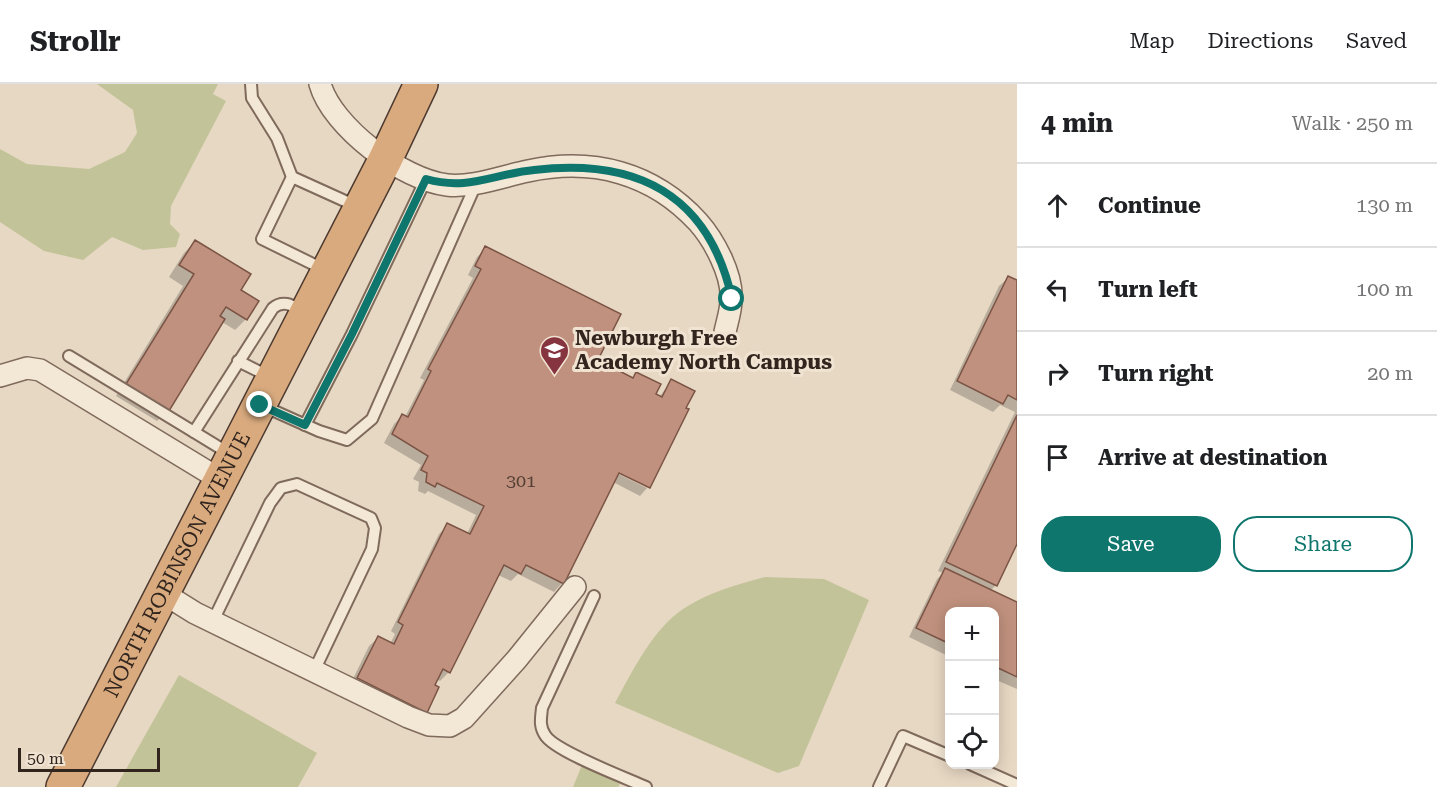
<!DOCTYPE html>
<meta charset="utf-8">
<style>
body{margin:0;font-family:"Roboto Serif",serif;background:#f6f6f6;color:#202124}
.controls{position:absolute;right:18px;bottom:18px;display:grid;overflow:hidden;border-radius:12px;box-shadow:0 3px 15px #0003}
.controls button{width:54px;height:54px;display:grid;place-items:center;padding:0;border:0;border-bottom:2px solid #e0e0e0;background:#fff;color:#202124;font:30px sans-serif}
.scale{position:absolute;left:18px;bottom:15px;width:142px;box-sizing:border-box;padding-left:6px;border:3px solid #31251e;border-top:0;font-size:16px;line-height:21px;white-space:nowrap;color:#31251e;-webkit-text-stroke:4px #f0e3d1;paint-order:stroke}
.stop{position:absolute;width:18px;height:18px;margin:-14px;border:4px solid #0f766e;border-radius:50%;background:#fff}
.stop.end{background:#0f766e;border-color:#fff;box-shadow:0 2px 6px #0008}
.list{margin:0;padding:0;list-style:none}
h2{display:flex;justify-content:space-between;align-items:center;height:78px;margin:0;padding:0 24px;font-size:26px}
h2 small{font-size:20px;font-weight:400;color:#757577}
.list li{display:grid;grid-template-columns:39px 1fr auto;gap:18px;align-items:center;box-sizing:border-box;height:84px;padding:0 24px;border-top:2px solid #e0e0e0}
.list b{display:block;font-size:22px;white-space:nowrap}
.list em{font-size:20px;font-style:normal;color:#757577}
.actions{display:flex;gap:12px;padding:18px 24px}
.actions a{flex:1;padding:14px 0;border:2px solid #0f766e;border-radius:24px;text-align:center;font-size:21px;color:#0f766e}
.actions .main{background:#0f766e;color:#fff}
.icon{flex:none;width:33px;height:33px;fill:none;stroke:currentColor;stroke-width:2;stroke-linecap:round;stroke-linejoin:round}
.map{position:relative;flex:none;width:1017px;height:703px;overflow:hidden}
header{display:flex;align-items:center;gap:36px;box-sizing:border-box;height:84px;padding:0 30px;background:#fff;border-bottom:2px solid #e0e0e0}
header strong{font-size:28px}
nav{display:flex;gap:33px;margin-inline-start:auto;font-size:21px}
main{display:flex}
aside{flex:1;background:#fff}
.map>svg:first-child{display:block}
</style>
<header>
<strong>Strollr</strong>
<nav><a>Map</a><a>Directions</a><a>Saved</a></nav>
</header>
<main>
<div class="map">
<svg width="1017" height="703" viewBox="0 0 1017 703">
<rect width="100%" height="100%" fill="#e7d8c3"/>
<g fill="#c3c399">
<path d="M 97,0 L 218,0 L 213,10 L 226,17 L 171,122 L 170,140 L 180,150 L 176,163 L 143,166 L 112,153 L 83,176 L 44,167 L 0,138 L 0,65 L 27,80 L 89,85 L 125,68 L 137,49 L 133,26 Z"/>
<path d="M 765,493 L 824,495 L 869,516 L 799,682 L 778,689 L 615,619 C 632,588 652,546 683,525 C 707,509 738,500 765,493 Z"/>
<path d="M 179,591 L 317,669 L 298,703 L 116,703 Z"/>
<path d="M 582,681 L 620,700 L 618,703 L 573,703 Z"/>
</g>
<g fill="#0003">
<path d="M 195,158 L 239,206 L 246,235 L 235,246 L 222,238 L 168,326 L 157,337 L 116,312 L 183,202 L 169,193 L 184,169 Z"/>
<path d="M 486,164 L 596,277 L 632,295 L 636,290 L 659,313 L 672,297 L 648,403 L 613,384 L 612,387 L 647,404 L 640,412 L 613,398 L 562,499 L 554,508 L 518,490 L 511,497 L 498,491 L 449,588 L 440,597 L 436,595 L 425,628 L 417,636 L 349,603 L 369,562 L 378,554 L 390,560 L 395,550 L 391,547 L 439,450 L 448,441 L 467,450 L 476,431 L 428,407 L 425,410 L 418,407 L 419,398 L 413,395 L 421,381 L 384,359 L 394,340 L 402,332 L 405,333 L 424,296 L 420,294 L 473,194 L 468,191 L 477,173 Z"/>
<path d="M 1008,194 L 1017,198 L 1017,457 L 996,501 L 990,507 L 1017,519 L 1017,605 L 994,595 L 994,528 L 950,528 L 950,573 L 909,553 L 937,495 L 943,489 L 938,487 L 1015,328 L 1000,321 L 993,328 L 950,306 L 999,202 Z"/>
</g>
<g fill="#c0917e" stroke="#7b5445" stroke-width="1.5">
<path d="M 195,156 L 251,190 L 241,206 L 259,217 L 247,236 L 226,223 L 220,232 L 225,235 L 169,327 L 126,300 L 194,190 L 179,181 Z"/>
<path d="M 485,162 L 621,230 L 598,276 L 633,294 L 636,288 L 661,300 L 656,310 L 662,313 L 671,295 L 695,307 L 686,324 L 689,325 L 650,404 L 619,389 L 564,500 L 526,481 L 521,490 L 504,481 L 450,589 L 443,585 L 435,601 L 439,603 L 427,629 L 357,594 L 378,552 L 394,560 L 403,541 L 398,538 L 447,439 L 470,450 L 484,422 L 437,399 L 435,403 L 426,398 L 427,389 L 421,386 L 428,372 L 392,350 L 402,330 L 408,333 L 431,287 L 428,285 L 481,185 L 475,182 Z"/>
<path d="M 1008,192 L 1017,196 L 1017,316 L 1008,311 L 1003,320 L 957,297 Z"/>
<path d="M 1017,331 L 1017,460 L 997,502 L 946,478 Z"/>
<path d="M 945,484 L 1017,518 L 1017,593 L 994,582 L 994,528 L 950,528 L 950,560 L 916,544 Z"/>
</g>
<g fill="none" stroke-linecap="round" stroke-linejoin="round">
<defs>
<g id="service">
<path d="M 251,0 L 252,14 L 277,54 L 292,93"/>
<path d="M 325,186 L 262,155 L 292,93 L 356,122"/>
<path d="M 69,272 L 194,348"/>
<path d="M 238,277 L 270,293"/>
<path d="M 263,322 L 319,347 L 347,356 L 372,335 L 476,100"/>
<path d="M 305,341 L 352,250 L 426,95"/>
<path d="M 230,370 L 194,348 L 273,224 C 284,215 293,222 304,228"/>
<path d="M 594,512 L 542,624 C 541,634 539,642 545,651 C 554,667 626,694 646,703"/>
<path d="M 213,537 L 270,419 L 281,404 L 297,400 L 371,434 L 375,444 L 372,465 L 314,587"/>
<path d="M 970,680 L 1017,701"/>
<path d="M 879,703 L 903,652 L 950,672"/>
</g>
<g id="minor">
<path d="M 320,0 C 332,43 403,96 447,101 C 472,104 503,92 528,87 C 593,73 653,89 698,138 C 714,156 733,191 731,216 C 731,227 727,238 725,248"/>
<path d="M 0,292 L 27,284 L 40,286 L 221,396"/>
<path d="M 163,509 L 195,529 L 408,633 L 429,641 L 450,642 L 464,634 L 517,575 L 575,503"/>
</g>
<g id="trunk">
<path id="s1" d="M 63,703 L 385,76 L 421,0"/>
</g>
</defs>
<use href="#service" stroke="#7f6a5c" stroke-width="14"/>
<use href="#minor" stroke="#7f6a5c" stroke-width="24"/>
<use href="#trunk" stroke="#4d3a30" stroke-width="36"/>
<use href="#service" stroke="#f3e7d5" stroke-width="10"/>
<use href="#minor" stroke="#f3e7d5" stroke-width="21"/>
<use href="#trunk" stroke="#d9aa7e" stroke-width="33"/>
</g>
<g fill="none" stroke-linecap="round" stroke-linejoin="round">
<path stroke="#0f766e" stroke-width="8" d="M 260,321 L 305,341 L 352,250 L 426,95 C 468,107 493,90 534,86 C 636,74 709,110 732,215"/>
</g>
<defs>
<symbol id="school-pin" viewBox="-11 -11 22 30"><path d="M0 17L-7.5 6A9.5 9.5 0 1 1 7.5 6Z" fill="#86343f" stroke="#f0e3d1"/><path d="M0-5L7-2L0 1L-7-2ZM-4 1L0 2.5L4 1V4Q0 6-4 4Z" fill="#fff"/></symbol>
</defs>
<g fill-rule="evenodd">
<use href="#school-pin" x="538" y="250" width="33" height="45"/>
</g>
<g text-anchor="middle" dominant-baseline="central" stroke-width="6" stroke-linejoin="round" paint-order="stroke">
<g font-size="18" fill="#554036">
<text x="521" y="396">301</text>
</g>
<g font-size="21" font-weight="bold" fill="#31251e" stroke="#f0e3d1" text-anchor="start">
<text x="575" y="254">Newburgh Free<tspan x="575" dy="24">Academy North Campus</tspan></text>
</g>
<g font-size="21" fill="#31251e" stroke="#f0e3d1">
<text stroke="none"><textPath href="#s1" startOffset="250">NORTH ROBINSON AVENUE</textPath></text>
</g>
</g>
</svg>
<div class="controls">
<button>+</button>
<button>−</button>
<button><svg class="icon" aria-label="locate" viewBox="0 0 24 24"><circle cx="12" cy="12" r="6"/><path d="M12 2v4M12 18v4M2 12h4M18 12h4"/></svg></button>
</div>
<div class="scale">50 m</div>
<div class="stop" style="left:732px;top:215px"></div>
<div class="stop end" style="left:260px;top:321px"></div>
</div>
<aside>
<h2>4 min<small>Walk · 250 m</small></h2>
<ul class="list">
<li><svg class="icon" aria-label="ahead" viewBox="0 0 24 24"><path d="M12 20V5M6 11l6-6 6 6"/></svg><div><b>Continue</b></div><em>130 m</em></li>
<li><svg class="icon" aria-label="left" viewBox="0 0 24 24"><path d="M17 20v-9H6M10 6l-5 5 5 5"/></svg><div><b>Turn left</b></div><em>100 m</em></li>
<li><svg class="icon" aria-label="right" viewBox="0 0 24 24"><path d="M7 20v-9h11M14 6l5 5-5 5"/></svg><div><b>Turn right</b></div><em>20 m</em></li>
<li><svg class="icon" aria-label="arrive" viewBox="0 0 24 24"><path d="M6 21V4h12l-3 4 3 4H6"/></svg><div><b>Arrive at destination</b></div></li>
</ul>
<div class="actions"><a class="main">Save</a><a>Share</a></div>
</aside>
</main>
